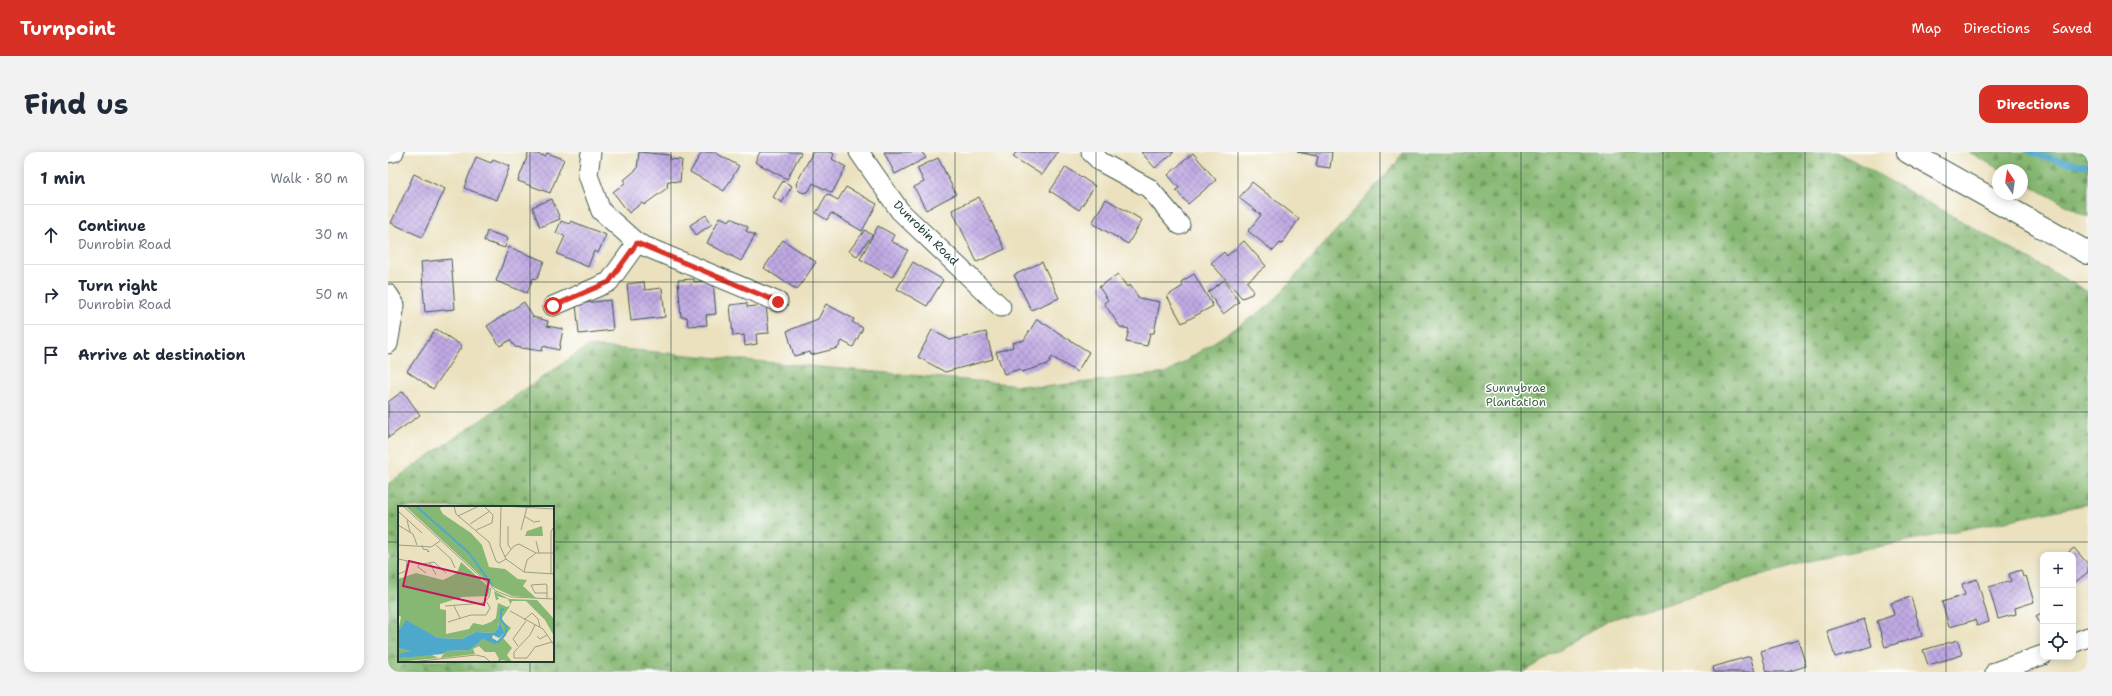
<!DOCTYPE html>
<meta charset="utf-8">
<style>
body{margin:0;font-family:"Shantell Sans",sans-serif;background:#f2f2f3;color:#1f2937}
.controls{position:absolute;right:12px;bottom:12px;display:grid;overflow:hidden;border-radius:8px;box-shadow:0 2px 10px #0003}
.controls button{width:36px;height:36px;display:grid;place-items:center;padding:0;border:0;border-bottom:1px solid #e0e1e3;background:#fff;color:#1f2937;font:20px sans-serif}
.compass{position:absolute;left:1604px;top:12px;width:36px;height:36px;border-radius:50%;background:#fff;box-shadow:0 2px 10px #0003;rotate:347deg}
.stop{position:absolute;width:12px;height:12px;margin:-9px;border:3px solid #d93025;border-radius:50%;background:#fff}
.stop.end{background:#d93025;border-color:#fff;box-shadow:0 1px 4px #0008}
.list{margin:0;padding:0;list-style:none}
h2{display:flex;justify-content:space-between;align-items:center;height:52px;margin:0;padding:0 16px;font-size:17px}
h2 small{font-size:13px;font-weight:400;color:#747a83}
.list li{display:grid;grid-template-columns:26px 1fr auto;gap:12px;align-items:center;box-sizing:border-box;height:60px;padding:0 16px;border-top:1px solid #e0e1e3}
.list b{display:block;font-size:15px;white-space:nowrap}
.list p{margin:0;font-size:13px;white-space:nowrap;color:#747a83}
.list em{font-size:13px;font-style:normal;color:#747a83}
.icon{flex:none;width:22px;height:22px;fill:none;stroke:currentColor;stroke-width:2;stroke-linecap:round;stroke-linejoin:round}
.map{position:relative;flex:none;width:1700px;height:520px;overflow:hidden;border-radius:12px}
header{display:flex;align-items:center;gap:24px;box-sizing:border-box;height:56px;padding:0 20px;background:#d93025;color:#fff}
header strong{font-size:19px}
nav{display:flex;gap:22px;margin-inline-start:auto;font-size:14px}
.intro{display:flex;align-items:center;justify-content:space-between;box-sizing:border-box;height:96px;padding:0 24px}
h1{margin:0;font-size:28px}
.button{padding:10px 18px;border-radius:12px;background:#d93025;color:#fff;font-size:14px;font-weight:700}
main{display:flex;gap:24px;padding:0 24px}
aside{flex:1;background:#fff;border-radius:12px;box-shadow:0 2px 10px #0003}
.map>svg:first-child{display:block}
</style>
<header>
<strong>Turnpoint</strong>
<nav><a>Map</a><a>Directions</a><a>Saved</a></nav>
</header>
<div class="intro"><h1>Find us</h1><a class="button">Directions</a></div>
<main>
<aside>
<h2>1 min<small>Walk · 80 m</small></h2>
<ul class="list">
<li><svg class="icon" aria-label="ahead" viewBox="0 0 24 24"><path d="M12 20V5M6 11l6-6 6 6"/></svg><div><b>Continue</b><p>Dunrobin Road</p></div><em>30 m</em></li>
<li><svg class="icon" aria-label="right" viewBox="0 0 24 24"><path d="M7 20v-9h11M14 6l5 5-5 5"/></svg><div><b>Turn right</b><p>Dunrobin Road</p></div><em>50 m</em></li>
<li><svg class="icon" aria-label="arrive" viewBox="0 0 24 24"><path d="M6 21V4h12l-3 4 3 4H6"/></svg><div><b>Arrive at destination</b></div></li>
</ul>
</aside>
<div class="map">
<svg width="1700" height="520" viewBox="0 0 1700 520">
<defs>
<pattern id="forest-firs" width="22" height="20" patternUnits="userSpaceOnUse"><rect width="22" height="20" fill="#87b873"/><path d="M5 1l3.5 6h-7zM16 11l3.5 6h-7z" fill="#6e975f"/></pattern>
<pattern id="building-cross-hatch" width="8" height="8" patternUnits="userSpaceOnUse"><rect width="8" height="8" fill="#c0a9e3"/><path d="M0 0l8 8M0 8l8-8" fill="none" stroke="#9b8bb9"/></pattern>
</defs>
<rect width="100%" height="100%" fill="#fff"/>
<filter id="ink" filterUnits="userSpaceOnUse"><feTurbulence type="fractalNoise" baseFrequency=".025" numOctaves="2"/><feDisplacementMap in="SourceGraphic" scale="8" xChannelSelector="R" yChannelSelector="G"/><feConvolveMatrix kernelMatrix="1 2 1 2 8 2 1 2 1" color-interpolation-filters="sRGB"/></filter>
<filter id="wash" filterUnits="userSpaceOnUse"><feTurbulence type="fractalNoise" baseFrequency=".012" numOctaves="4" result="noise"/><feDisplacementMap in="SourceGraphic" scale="16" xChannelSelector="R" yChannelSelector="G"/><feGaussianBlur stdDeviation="0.9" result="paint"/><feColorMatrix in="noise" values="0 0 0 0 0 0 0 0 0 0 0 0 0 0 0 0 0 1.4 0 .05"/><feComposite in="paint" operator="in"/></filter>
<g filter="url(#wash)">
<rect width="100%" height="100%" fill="#ebe1be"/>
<g fill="url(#forest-firs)" stroke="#537a54" fill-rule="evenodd">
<path d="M 1014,0 L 1450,0 L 1700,140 L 1700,352 L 1417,410 L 1221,468 L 1136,520 L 0,520 L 0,332 L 200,194 L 655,235 L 779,221 L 881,154 L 1009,10 ZM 11,355 L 165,355 L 165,509 L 11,509 Z"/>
<path d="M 1581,0 L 1700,0 L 1700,65 L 1634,29 L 1634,18 L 1613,18 Z"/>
</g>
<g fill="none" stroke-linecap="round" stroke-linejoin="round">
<path stroke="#4ea8cb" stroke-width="6" d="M 1642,0 L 1667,8 L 1700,14"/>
</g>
<g id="blocks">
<g fill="url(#building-cross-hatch)">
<path d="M 141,0 L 157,4 L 159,1 L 176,7 L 162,41 L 130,29 Z"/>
<path d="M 251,0 L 282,3 L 282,7 L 294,8 L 292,30 L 280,29 L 279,36 L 256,53 L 254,51 L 241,61 L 225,40 L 238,30 L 236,28 L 249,17 Z"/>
<path d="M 314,0 L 326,0 L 351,14 L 336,39 L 302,20 Z"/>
<path d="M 372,0 L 411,0 L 413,1 L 399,27 L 367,10 Z"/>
<path d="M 425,0 L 443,0 L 446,2 L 444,7 L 458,15 L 444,41 L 425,31 L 421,39 L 415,41 L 410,38 L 408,32 Z"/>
<path d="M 496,0 L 534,0 L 538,6 L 507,22 Z"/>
<path d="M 628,0 L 670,0 L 654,23 L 625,5 Z"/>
<path d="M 753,0 L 786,0 L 767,16 Z"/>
<path d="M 909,0 L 944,0 L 942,16 L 928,14 L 930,4 Z"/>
<path d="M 805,1 L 828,28 L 800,52 L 788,38 L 791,36 L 780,23 Z"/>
<path d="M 88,5 L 103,11 L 105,7 L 122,14 L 109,48 L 76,36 Z"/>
<path d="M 550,6 L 568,42 L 538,58 L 526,35 L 536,30 L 529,16 Z"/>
<path d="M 678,15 L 707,34 L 691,58 L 662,39 Z"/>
<path d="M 26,22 L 57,37 L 34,85 L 3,71 Z"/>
<path d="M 395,29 L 404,34 L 394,51 L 385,45 Z"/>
<path d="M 864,30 L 911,67 L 894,92 L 892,91 L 885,99 L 860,79 L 873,63 L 851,46 Z"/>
<path d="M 458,35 L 489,52 L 474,79 L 443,61 L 439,68 L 428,61 L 439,42 L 450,48 Z"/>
<path d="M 591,45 L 617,97 L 589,110 L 564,58 Z"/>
<path d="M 164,47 L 172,67 L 152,75 L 144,55 Z"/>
<path d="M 718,47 L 754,68 L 740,92 L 704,71 Z"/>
<path d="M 318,63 L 324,72 L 308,83 L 302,73 Z"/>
<path d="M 332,65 L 341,69 L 343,66 L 360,75 L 358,79 L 367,83 L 353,109 L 319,91 Z"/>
<path d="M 173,69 L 181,72 L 183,69 L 218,83 L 210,101 L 206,99 L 200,115 L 169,102 L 177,84 L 168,81 Z"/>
<path d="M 490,74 L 506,83 L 503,89 L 520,98 L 504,125 L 472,107 Z"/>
<path d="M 477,78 L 484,83 L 469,104 L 461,99 Z"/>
<path d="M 99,79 L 120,86 L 117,96 L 96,89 Z"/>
<path d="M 395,88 L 428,110 L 409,138 L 376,116 Z"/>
<path d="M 856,89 L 878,114 L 859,130 L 865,137 L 864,142 L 854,146 L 823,111 L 836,100 L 839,104 Z"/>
<path d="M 121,95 L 156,109 L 149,127 L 145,126 L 139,141 L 108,129 Z"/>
<path d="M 63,107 L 67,157 L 37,160 L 33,110 Z"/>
<path d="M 525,110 L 555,128 L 539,154 L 509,137 Z"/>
<path d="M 654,110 L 671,146 L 643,158 L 626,123 Z"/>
<path d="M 730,122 L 739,135 L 742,133 L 751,146 L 772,150 L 766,181 L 762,181 L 759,194 L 738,190 L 741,177 L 732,175 L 716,151 L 720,148 L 711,135 Z"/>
<path d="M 806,122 L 825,154 L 794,171 L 779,144 L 795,134 L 793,130 Z"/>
<path d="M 306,127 L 306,130 L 325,128 L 328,162 L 318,163 L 319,173 L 300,174 L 299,165 L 293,165 L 290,128 Z"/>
<path d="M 836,128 L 851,150 L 835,162 L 820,140 Z"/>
<path d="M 256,130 L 257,138 L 274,136 L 277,165 L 243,169 L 239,132 Z"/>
<path d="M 222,148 L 225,178 L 191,182 L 188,152 Z"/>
<path d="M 136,150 L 145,165 L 160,169 L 159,174 L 175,177 L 171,198 L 155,194 L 154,199 L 127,195 L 122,188 L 112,194 L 99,174 Z"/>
<path d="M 359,151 L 359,155 L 378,153 L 381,181 L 368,182 L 369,192 L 357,194 L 356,183 L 345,184 L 342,153 Z"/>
<path d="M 438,152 L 466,167 L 464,170 L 475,176 L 465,195 L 454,189 L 450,196 L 423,203 L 422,200 L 406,204 L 399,179 L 430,167 Z"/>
<path d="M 649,167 L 701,200 L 689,220 L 664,205 L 660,212 L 634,220 L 632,217 L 616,222 L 608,200 L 625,195 L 624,191 L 636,188 Z"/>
<path d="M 48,177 L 74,194 L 45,237 L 19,219 Z"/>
<path d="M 544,178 L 562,188 L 598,180 L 605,207 L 557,220 L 530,205 Z"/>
<path d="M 15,239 L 32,263 L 0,286 L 0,250 Z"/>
<path d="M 1686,396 L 1700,412 L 1700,420 L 1685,432 L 1685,403 L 1677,403 Z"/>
<path d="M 1633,418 L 1635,425 L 1638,424 L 1646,450 L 1627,456 L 1628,462 L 1610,467 L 1601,435 L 1623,429 L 1621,422 Z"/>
<path d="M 1589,427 L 1601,470 L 1589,474 L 1587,468 L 1561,475 L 1554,450 L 1577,443 L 1574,432 Z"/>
<path d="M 1523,445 L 1534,484 L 1497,495 L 1489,469 L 1506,463 L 1503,451 Z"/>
<path d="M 1655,460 L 1655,478 L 1648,464 Z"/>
<path d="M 1476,467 L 1484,494 L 1447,505 L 1439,479 Z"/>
<path d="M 1410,488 L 1418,514 L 1399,520 L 1379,520 L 1373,499 Z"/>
<path d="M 1570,488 L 1574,503 L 1540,513 L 1535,498 Z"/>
<path d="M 1362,504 L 1367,520 L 1326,520 L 1325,515 Z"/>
</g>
</g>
</g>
<g filter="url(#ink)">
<use href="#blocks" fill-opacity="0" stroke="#3e5649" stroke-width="1"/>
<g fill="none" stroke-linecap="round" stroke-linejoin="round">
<defs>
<g id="street">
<path d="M 203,0 L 200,23 L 213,59 L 249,91 L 390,150"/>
<path d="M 471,0 L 512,59 L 613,155"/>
<path d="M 703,0 L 713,10 L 761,36 L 792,73"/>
<path d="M 0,1 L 6,0"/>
<path d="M 0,142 L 7,153 L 0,192"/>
<path d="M 165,154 L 221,130 L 249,91"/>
<path d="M 1685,491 L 1700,485"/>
<path d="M 1607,520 L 1655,503"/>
</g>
<path id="primary" d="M 1520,0 L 1700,101"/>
</defs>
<use href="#street" stroke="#3e5649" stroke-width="21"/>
<use href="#primary" stroke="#3e5649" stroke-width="24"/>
<use href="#street" stroke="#fff" stroke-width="19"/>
<use href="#primary" stroke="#fff" stroke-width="22"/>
</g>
</g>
<g fill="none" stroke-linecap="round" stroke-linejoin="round" filter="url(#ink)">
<path stroke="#d93025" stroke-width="5" d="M 165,154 L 221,130 L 249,91 L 390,150"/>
</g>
<path fill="none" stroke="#1f3d34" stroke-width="1" stroke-opacity="0.55" d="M 142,0 L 142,355M 283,0 L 283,520M 425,0 L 425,520M 567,0 L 567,520M 708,0 L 708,520M 850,0 L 850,520M 992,0 L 992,520M 1133,0 L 1133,520M 1275,0 L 1275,520M 1417,0 L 1417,520M 1558,0 L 1558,520M 0,130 L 1700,130M 0,260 L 1700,260M 0,390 L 11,390M 165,390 L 1700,390M 142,509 L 142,520"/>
<g text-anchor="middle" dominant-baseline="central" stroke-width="3" stroke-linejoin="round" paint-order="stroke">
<g font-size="12" fill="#1f3d34" stroke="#fff">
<text transform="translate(538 81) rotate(45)">Dunrobin Road</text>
</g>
<g font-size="12" fill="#426448" stroke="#fff">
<text x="1128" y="236">Sunnybrae<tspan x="1128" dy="14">Plantation</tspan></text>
</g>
</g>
<g transform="translate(10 354)">
<rect width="156" height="156" fill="#ebe1be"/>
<path d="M 7,0 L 43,0 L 42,3 L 45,8 L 73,27 L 84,39 L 91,61 L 107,63 L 120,73 L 129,74 L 125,80 L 138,92 L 114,90 L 95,81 ZM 144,20 L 145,30 L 127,30 L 129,25 ZM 63,56 L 92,82 L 90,90 L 64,91 L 42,98 L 42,103 L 48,104 L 48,128 L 71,123 L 75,117 L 85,119 L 93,116 L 98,112 L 100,97 L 109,101 L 113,99 L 110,93 L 99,90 L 101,93 L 98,94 L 96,85 L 111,93 L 139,94 L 156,113 L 156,130 L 147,114 L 128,95 L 114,95 L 112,100 L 104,112 L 105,116 L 113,122 L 105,132 L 114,142 L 109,149 L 114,156 L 104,154 L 99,156 L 101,153 L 97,146 L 87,146 L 81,140 L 75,143 L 77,148 L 43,152 L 47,145 L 72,144 L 85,133 L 99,136 L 105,128 L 100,116 L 100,122 L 96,127 L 78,126 L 64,133 L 40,132 L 8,115 L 0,126 L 3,111 L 0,109 L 0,73 L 18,67 L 45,74 L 59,67 ZM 0,142 L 12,145 L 2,152 L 32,148 L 40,152 L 0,156 Z" fill="#87b873"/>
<path d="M 8,114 L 40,132 L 64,133 L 78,126 L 96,127 L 100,122 L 101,115 L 106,127 L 101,132 L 95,129 L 94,132 L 101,136 L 97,138 L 85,133 L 72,144 L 49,145 L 44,148 L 2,152 L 1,148 L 12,145 L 0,142 L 0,126 Z" fill="#4ea8cb"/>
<path fill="none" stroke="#4ea8cb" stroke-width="2" d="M 18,0 L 71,47 L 94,79M 100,136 L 107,129 L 109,121 L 103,114 L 103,104 L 106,103"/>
<path fill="none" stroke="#999f87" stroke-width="1" d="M 5,0 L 98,85 L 113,91 L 156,93M 56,0 L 58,8 L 91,36 L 98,55 L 101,57 L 108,53M 103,0 L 102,40 L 108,53 L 126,66 L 156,68M 105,0 L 156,3M 0,5 L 24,27M 60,10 L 81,0M 126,10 L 136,16 L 142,15M 9,14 L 12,26M 72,18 L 92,5M 0,19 L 15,28 L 19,39M 110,20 L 110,39 L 113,43M 78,24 L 94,17 L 95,9 L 86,0M 123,24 L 129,1M 138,35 L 141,47M 0,39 L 33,41 L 42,35M 24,39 L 25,43 L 30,44 L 31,46 L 29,45M 38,39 L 53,53 L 57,62M 107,51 L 116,40 L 121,38 L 138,47 L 156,47M 0,53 L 25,58 L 36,56 L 48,67M 21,56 L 20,61 L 28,67M 32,57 L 38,69M 126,66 L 129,54 L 138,47M 0,68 L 8,65 L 9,55M 153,68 L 153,26 L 155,22M 149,87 L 137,87 L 133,79 L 148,78 L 149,80 L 149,93M 47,100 L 86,97 L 91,91 L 93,82M 56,100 L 62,112M 112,105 L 145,123 L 156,139M 126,114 L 134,107 L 140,113 L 142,121M 50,116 L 73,109 L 88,109 L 92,102 L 89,96M 137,119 L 132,129 L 116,146 L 116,152 L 129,152 L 137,141 L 154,136M 139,130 L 142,133 L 149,129M 120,140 L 115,133 L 128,115M 13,156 L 78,149 L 87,151 L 92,156"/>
<path fill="#c2185b" fill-opacity="0.15" stroke="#c2185b" stroke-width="2" d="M 11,55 L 91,74 L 86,99 L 5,80 Z"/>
<rect width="156" height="156" fill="none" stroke="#1f3d34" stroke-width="2"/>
</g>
</svg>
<div class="controls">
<button>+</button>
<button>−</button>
<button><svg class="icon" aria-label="locate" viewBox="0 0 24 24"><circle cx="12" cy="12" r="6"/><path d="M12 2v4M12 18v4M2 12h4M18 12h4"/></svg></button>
</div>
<svg class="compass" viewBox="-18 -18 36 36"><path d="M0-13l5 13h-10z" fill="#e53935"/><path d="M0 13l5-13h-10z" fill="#747a83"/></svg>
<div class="stop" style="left:165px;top:154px"></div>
<div class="stop end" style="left:390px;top:150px"></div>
</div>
</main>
